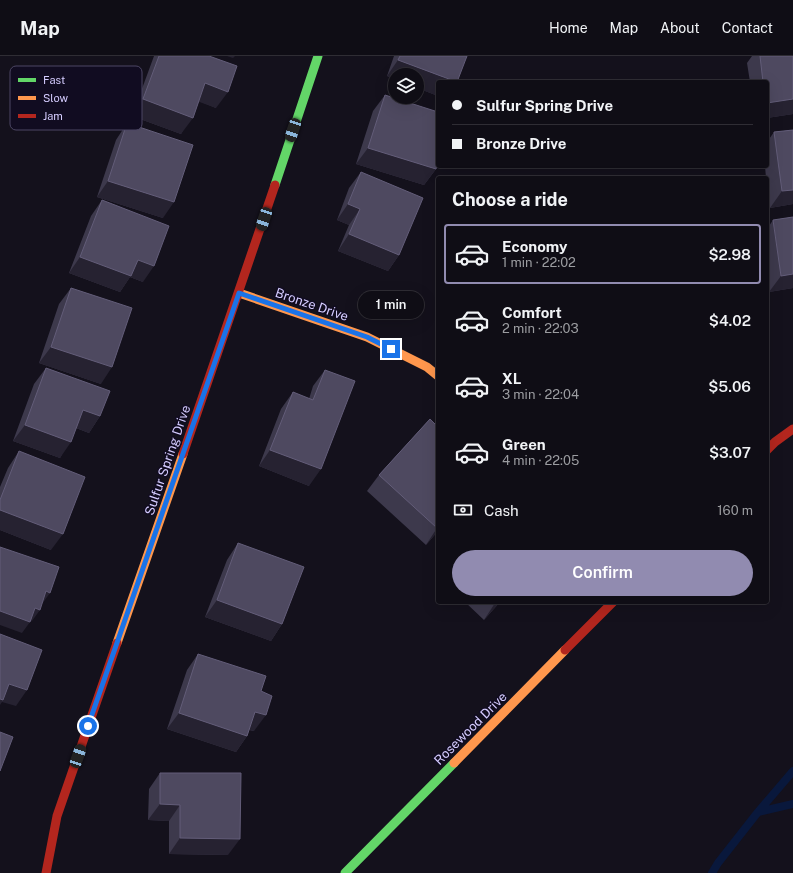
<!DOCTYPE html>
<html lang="en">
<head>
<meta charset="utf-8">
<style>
	:root { --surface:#0f0d15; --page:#18161e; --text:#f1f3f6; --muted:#9b9ca0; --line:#2f2d34; --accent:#918bb0 }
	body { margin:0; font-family:"Public Sans",sans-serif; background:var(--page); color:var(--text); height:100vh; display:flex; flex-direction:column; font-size:15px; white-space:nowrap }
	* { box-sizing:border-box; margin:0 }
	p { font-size:13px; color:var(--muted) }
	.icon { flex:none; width:22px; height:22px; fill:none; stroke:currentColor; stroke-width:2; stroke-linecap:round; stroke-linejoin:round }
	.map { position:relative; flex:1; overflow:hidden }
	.panel { position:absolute; left:436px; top:120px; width:333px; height:428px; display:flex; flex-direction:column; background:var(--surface); border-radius:4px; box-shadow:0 4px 16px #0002,0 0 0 1px var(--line) }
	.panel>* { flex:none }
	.banner { position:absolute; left:436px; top:24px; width:333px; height:88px; border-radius:4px; box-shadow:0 4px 16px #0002,0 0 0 1px var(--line); display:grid; align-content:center; height:88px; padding:0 16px; background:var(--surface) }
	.tools { position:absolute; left:388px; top:12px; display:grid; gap:8px }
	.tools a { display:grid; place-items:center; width:36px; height:36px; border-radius:50%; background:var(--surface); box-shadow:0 4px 16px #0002,0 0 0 1px var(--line); font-size:20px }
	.end { position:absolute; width:18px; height:18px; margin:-9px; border:5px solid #1a73e8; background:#fff; box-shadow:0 0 0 2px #fff }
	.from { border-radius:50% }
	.bubble { position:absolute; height:28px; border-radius:14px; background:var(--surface); box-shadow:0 4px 16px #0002,0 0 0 1px var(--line); font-size:13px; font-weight:600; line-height:28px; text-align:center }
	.car { position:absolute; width:12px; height:24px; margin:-12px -6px; border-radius:5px; box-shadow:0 0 3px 1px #0007; background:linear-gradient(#222 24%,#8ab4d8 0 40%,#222 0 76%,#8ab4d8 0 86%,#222 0) }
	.banner b { display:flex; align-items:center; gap:14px; height:38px; font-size:15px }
	.banner b+b { border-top:1px solid var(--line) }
	.banner i { width:10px; height:10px; background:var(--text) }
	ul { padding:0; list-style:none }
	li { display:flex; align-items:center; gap:12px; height:60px; margin:0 8px 6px; padding:0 8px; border:2px solid transparent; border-radius:4px }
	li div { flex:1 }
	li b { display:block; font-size:15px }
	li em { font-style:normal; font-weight:600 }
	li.current { border-color:var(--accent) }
	li>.icon { width:36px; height:36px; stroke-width:1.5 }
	h2 { padding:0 16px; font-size:18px; line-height:48px }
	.pay { display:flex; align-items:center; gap:10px; height:44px; padding:0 16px; font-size:15px }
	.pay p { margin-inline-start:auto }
	.action { display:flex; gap:8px; margin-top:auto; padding:8px 16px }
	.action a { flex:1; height:46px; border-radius:24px; background:var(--accent); color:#fff; font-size:16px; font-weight:600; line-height:46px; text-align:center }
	header { display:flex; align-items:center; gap:24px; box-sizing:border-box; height:56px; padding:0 20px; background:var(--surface); border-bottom:1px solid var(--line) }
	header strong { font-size:19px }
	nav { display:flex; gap:22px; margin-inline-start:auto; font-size:14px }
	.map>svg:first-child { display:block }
</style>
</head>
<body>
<header>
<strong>Map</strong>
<nav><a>Home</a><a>Map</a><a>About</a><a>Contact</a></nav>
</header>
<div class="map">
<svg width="793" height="817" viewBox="0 0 793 817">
	<rect width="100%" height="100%" fill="#14111c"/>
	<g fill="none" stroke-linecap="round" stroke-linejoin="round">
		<!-- stream -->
		<path stroke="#09183c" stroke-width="8" d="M758 756 793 715
			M712 817 718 807 758 756 793 748"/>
		<!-- fast -->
		<path stroke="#63d668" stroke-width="9" d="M275 129 318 0
			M345 817 454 707"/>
		<!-- slow -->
		<path stroke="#ff974d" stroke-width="9" d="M239 237 367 281 427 311 438 320
			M117 587 183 398
			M454 707 565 594"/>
		<!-- jam -->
		<path stroke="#b3261e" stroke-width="9" d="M767 394 775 386 793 373
			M183 398 275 129
			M565 594 613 546
			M46 817 57 760 117 587"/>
	</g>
	<!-- wall -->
	<path fill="#3d394c" d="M154 0H209L216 52 199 45 181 78 132 60Z
		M394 0H467L438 26V40L387 20Z
		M752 0H793V58L767 62V26H750L747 7Z
		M385 39 436 113 424 129 356 108 373 55Z
		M127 67 163 162 97 141 116 84Z
		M793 74V148L770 152 767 127V122H766L765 110H767V86L774 76Z
		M361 116 399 199 388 215 338 195 349 169 337 164 349 132Z
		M102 144 143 226 130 221 120 236 69 217 91 160Z
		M793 161V232L769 236 767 219V173L773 164Z
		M71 232 101 328 39 307 59 248Z
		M46 312 100 360 89 377 76 372 60 402 13 385 34 328Z
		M325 314 309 430 259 410 281 353 293 336 309 343 313 330Z
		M430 363 438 475 426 489 367 435 379 419Z
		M19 395 51 494 0 474V431L8 412Z
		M238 487 282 568 271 585 205 561 227 504Z
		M465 546H500L484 564Z
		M198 598 261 635 254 675 249 674 247 680 236 696 167 673 187 614Z
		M160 717 228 799 169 798V765L148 764 149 733Z"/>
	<!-- shaded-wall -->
	<path fill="#262231" d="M227 0H235L233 2Z
		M398 4 456 26H438V40L417 32V19H395V23L387 20Z
		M205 27 228 36 216 52 194 44Z
		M143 43 193 62 181 78 132 60Z
		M793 43V58L767 62V47Z
		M368 92 436 113 424 129 356 108Z
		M108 125 174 146 163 162 97 141Z
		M793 134V148L770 152 782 135Z
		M348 148 360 153 349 169 337 164Z
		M349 178 399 199 388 215 338 195Z
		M80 201 138 204 154 210 143 226 130 221 120 236 69 217Z
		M793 218V232L769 236 781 220Z
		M51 291 112 311 101 328 39 307Z
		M83 354 100 360 89 377 71 370Z
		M25 369 71 386 60 402 13 385Z
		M270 394 321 413 309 430 259 410Z
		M0 454 63 478 51 494 0 474Z
		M438 471V475L426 489 437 472Z
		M46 535 50 537 42 548Z
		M217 544 282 568 271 585 205 561Z
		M496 546H500L484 564 495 547Z
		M35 552 40 554 32 565 27 563Z
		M0 555 30 566 22 577 0 569Z
		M9 628 27 634 16 650 2 646 0 649V641Z
		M255 656 266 659 254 675 243 672Z
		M179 657 247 680 236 696 167 673Z
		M160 748 180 749 169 765 148 764Z
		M180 782 240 783 228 799 169 798Z"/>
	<!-- building -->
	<path fill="#4e4960" stroke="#635d79" d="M159 0H209L237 10 228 36 205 27 193 62 143 43Z
		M400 0H467L457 26 398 4Z
		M760 0H793V43L767 47V26H763Z
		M385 39 438 56V106L436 113 368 92Z
		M127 67 193 89 174 146 108 125Z
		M793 74V134L782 135 774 76Z
		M361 116 423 142 399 199 349 178 360 153 348 148Z
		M102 144 169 170 154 210 138 204 131 220 80 201Z
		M793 161V218L781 220 773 164Z
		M71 232 132 252 112 311 51 291Z
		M46 312 110 335 100 360 83 354 71 386 25 369Z
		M325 314 355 325 321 413 270 394 293 336 313 344Z
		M430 363 438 371V471L437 472 379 419Z
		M19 395 85 421 63 478 0 454V444Z
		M238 487 304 511 282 568 217 544Z
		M0 491 59 511 50 537 46 535 40 554 35 552 30 566 0 555Z
		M0 578 42 594 27 634 9 628 3 644 0 643Z
		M198 598 266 620 261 635 272 640 266 659 255 656 247 680 179 657Z
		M0 676 13 681 0 715Z
		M160 717H241L240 783 180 782V749L160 748Z"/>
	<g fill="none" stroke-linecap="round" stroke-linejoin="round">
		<!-- route -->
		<path stroke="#1a73e8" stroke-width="5" d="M88 670 239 237 367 281 391 293"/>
	</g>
	<g text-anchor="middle" stroke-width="3" stroke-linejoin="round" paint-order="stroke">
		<!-- street labels -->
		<g font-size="13" fill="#d5ccff" stroke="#110c21">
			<text transform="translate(312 248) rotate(19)" y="5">Bronze Drive</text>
			<text transform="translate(167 404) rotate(-71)" y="5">Sulfur Spring Drive</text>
			<text transform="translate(470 672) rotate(-45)" y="5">Rosewood Drive</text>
		</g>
	</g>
	<!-- legend -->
	<rect x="10" y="10" width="132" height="64" rx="6" fill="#110c21" stroke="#4c4664" stroke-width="1"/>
	<rect x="18" y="22" width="18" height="4" fill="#63d668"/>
	<rect x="18" y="40" width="18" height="4" fill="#ff974d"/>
	<rect x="18" y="58" width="18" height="4" fill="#b3261e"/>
	<g font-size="11" fill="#d5ccff">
		<text x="43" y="28">Fast</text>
		<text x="43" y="46">Slow</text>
		<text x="43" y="64">Jam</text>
	</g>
</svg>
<div class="tools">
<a><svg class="icon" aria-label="layers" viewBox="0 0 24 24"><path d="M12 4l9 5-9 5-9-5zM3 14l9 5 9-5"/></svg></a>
</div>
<i class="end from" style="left:88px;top:670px"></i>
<i class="end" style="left:391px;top:293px"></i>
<div class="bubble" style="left:358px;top:235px;width:66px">1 min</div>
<i class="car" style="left:293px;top:74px;rotate:198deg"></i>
<i class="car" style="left:264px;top:163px;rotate:198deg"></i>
<i class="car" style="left:78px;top:700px;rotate:19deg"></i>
<div class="banner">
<b><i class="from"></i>Sulfur Spring Drive</b>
<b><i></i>Bronze Drive</b>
</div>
<section class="panel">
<h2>Choose a ride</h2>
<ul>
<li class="current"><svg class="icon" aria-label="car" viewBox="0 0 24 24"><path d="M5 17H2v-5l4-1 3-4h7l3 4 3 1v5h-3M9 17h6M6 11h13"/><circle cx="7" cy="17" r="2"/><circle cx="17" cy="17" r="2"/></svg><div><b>Economy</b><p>1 min · 22:02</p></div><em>$2.98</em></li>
<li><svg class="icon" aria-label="car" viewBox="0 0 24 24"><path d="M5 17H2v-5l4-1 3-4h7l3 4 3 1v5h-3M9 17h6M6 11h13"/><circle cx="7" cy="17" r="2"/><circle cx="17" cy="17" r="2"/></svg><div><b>Comfort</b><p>2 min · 22:03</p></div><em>$4.02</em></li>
<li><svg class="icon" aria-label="car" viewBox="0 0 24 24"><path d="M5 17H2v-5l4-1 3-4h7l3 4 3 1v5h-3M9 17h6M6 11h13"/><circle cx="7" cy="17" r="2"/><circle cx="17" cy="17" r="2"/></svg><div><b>XL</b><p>3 min · 22:04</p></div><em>$5.06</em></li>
<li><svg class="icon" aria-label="car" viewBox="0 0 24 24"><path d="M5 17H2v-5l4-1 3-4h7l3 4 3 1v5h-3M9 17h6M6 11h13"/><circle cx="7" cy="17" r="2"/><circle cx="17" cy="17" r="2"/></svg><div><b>Green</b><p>4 min · 22:05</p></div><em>$3.07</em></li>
</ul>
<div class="pay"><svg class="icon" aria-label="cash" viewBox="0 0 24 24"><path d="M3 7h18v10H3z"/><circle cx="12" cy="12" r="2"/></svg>Cash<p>160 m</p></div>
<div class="action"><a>Confirm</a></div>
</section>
</div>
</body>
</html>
